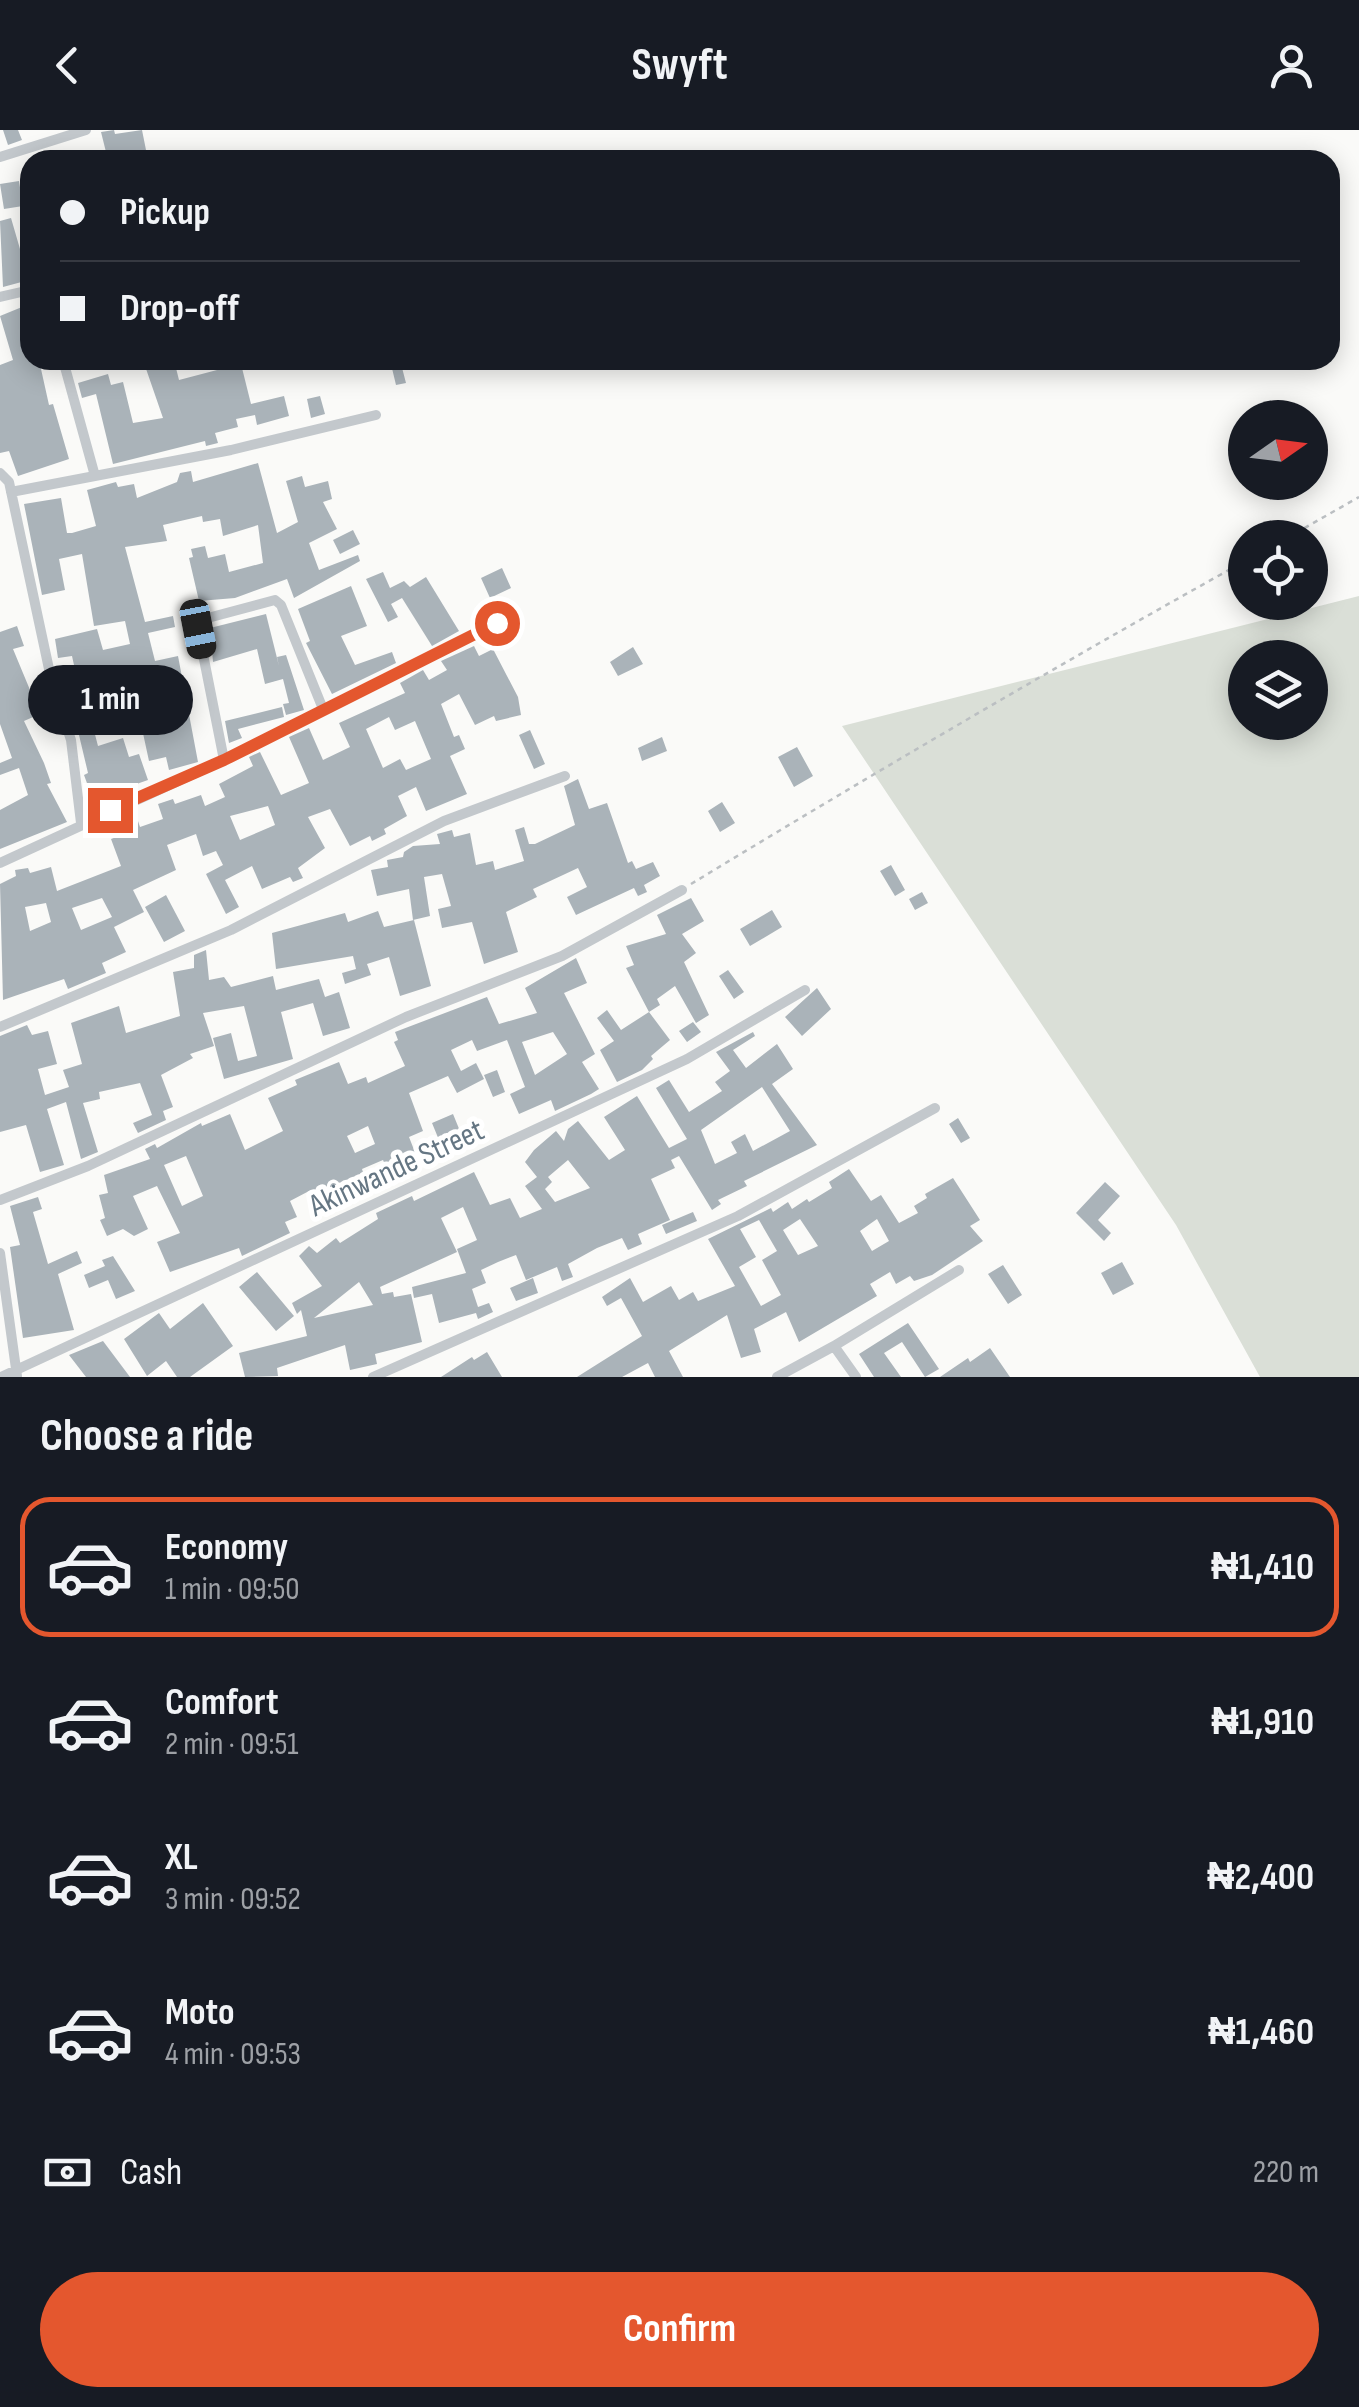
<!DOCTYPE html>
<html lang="en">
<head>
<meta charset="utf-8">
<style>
	:root { --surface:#171b24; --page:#20242c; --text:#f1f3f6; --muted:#9ea1a6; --line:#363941; --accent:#e4572e }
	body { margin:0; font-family:"Sofia Sans Condensed",sans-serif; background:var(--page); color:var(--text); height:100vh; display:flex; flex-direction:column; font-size:38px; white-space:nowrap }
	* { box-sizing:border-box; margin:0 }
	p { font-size:32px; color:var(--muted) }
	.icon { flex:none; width:55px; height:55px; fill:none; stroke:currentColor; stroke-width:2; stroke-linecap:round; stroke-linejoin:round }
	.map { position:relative; height:1247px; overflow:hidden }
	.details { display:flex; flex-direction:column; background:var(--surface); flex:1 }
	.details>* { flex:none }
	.guide { position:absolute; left:20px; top:20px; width:1320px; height:220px; border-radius:30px; box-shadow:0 5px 25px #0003; display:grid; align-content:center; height:220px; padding:0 40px; background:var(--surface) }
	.needle { width:65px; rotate:76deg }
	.buttons { position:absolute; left:1228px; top:270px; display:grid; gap:20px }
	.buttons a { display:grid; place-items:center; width:100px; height:100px; border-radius:50%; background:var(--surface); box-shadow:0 5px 25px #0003; font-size:50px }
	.end { position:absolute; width:45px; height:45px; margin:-22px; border:12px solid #e4572e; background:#fff; box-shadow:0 0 0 5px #fff }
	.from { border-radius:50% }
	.bubble { position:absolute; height:70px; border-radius:35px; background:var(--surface); box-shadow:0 5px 25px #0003; font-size:32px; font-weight:700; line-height:70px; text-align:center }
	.car { position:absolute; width:30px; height:60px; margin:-30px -15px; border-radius:12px; box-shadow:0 0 8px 2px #0007; background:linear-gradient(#222 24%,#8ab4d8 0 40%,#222 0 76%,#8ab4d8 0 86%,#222 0) }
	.guide b { display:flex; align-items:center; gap:35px; height:95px; font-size:38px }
	.guide b+b { border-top:2px solid var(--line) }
	.guide i { width:25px; height:25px; background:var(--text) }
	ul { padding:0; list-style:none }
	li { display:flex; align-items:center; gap:30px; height:140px; margin:0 20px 15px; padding:0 20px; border:5px solid transparent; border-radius:30px }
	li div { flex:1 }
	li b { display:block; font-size:38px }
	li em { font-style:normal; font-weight:700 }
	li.active { border-color:var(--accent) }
	li>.icon { width:90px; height:90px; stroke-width:1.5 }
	h2 { padding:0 40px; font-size:45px; line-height:120px }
	.pay { display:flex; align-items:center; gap:25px; height:110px; padding:0 40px; font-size:38px }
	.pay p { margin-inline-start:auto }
	.primary-button { display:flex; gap:20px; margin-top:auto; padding:20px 40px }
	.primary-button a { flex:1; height:115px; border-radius:60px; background:var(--accent); color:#fff; font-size:40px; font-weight:700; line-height:115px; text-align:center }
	header { display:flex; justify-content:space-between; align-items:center; height:130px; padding:0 40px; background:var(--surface); font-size:45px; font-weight:700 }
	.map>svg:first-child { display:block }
</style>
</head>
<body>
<header><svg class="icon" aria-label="back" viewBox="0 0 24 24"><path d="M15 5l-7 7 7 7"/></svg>Swyft<svg class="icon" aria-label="person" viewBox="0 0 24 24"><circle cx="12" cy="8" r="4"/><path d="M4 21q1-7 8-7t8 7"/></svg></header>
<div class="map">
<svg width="1359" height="1247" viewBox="0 0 1359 1247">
	<rect width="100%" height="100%" fill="#fafaf8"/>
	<!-- green -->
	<path fill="#dadfd7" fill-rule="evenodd" d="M1359 466V1247H1260L1176 1095 842 596ZM1245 528H1310V592H1245Z"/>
	<!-- building -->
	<path fill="#aab3b9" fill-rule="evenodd" d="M3 0H18L22 10 8 15Z
		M114 0 115 4 142 0 148 30H108L101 2Z
		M19 51 23 76 4 79 0 54Z
		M11 88 29 150 3 157 0 91Z
		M22 177 30 196V230H39L49 275 53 274 69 329 18 346 9 321 0 323V235L13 230 0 186Z
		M158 230H174L179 250 236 235 242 238 251 274 284 266 289 286 257 295 255 285 236 289 238 297 215 303 218 313 206 316 205 311 113 334 96 264 82 268 78 253 108 244 111 255 123 252 133 293 163 288 144 233Z
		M390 230H400L406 253 396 255Z
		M320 266 325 284 311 288 307 269Z
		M258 333 277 403 298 392 286 351 302 346 305 357 328 351 332 369 323 372 337 399 309 413 319 440 358 425 360 431 294 468 287 449 235 468 199 471 189 428 193 427 191 419 205 416 208 428 225 424 229 442 263 433 258 395 223 406 220 389 203 392 202 386 163 395 167 411 125 417 145 492 173 486 175 497 148 503 155 531 178 526 198 632 169 640 166 627 149 631 133 557 103 562 104 567 96 569 101 591 92 593 98 616 123 608 129 627 139 624 148 650 128 657 129 663 95 675 84 645 88 643 65 546 76 544 72 526 58 528 55 509 97 499 103 520 130 514 125 491 94 496 82 424 59 429 65 460 42 465 24 374 61 368 67 403H72L96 396 87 360 116 352 118 357 134 354 137 368 177 352 180 343 191 341 193 352Z
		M353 400 360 414 340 424 333 410Z
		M502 438 511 458 490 468 481 448Z
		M383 442 390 458 404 451 410 457 426 447 459 501 432 516 402 468 391 474 398 487 388 492 366 449Z
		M351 456 367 496 341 506 355 535 392 522 396 533 332 564 306 513 310 511 298 479Z
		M266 484 279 536 277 527 286 525 304 580 286 585 283 574 289 573 283 549 265 554 257 519 213 532 210 498Z
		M17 496 24 516 13 519 40 584 24 591 44 633 51 653 47 654 67 692 0 719V680L28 665 19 638 0 645V633L12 628 0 594V502Z
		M474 516 479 526 493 519 518 567 521 585 496 591 494 586 475 595 459 564 441 574 454 607 459 605 465 619 450 626 467 664 426 681 416 657 398 666 407 686 384 699 386 704 372 711 370 706 350 716 330 679 308 687 325 718 298 738 303 748 293 752 290 747 262 759 252 736 225 750 239 777 226 784 206 744 223 735 216 721 203 726 196 704 167 715 176 740 133 760 144 782 114 797 126 822 102 833 106 843 68 859 64 849 3 870 0 754 16 746 15 740 28 738 30 743 51 737 57 761 121 736 111 709 127 703 124 693 137 688 140 697 163 689 158 674 173 669 175 674 201 665 205 676 225 667 219 654 253 636 249 627 260 622 281 665 309 653 289 607 309 598 323 630 350 617 339 593 405 563 400 553 423 540 429 550 447 540 441 531ZM389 587 395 600 415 591 431 629 406 640 400 629 383 638 366 599ZM268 676 275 695 240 710 230 686ZM102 768 112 787 81 800 72 778ZM46 773 51 792 30 801 25 777Z
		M633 517 643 534 618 546 610 532Z
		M282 577 284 587 238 599 242 608 229 613 225 591Z
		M530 600 545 634 534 639 519 605Z
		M662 607 667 621 642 631 638 618Z
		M797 617 813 646 794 657 778 627Z
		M578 649 589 679 607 673 628 733 632 731 636 739 653 732 660 746 644 755 647 762 638 766 634 758 576 785 567 767 587 757 578 738 533 759 537 767 506 782 518 822 484 834 472 792 442 798 438 779 451 776 442 744 424 747 430 786 413 790 409 759 377 766 371 740 388 737 387 730 403 727 404 722 413 716 440 714 437 704 452 700 454 707 470 703 476 735 493 731 495 740 524 731 515 700 524 697 529 714H535L575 695 564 656Z
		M722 672 735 693 720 702 708 681Z
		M891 735 905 760 895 766 880 741Z
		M922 762 928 773 915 780 909 769Z
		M166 765 185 801 164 812 145 777Z
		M691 768 704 791 682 804 696 823 684 832 709 885 696 893 675 856 657 869 660 875 649 882 670 910 651 926 653 929 642 940 617 952 600 920 614 911 597 888 607 880 621 900 649 882 626 838 634 835 626 816 666 804 657 785Z
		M772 780 782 797 750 816 740 799Z
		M378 781 384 797 414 790 431 856 400 866 389 827 367 834 371 845 345 854 342 843 356 839 353 826 276 839 272 803 345 783 348 792Z
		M206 820 209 850 224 847 231 857 273 846 276 860 319 849 325 867 339 862 350 898 323 906 313 873 281 882 293 929 224 949 213 908 231 903 238 931 257 926 244 876 203 883 214 916 190 924 193 928 161 945 173 977 163 981 166 990 138 1003 133 993 152 985 140 953 99 962 100 969 83 973 98 1022 81 1029 66 972 47 979 64 1035 40 1042 26 995 0 1002V906L27 895 32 905 48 901 57 934 38 939 45 965 69 957 63 940 82 934 71 893 119 876 126 903 180 886 173 842 194 838V825Z
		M576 828 587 853 564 863 595 924 582 932 599 959 591 964 555 981 551 970 519 984 510 964 525 957 507 910 477 921 472 910 451 920 461 941 476 933 484 949 457 963 448 946 409 963 423 1001 409 1007 418 1030 388 1041 383 1030 362 1039 369 1062 356 1068 352 1059 318 1077 311 1060 290 1071 297 1087 285 1092 290 1103 242 1126 239 1118 170 1142 157 1112 180 1103 157 1056 133 1066 148 1099 134 1106 123 1099 107 1106 100 1090 105 1088 99 1065 108 1063 104 1045 150 1029 145 1019 155 1014 157 1018 201 993 202 996 230 984 245 1020 283 1001 268 968 297 955 295 950 339 932 348 954 366 947 368 953 405 936 394 912 398 910 395 902 487 867 499 894 537 883 525 858ZM553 902 567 924 535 945 522 912ZM368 996 375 1014 355 1023 347 1006ZM186 1026 203 1066 182 1076 164 1035Z
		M728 840 744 862 734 869 719 846Z
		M817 858 831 879 802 906 785 887Z
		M693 892 701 902 687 912 679 901Z
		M753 902 755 906 733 920 746 938 777 914 793 939 772 954 817 1015 744 1051 747 1056 718 1070 721 1074 712 1080 679 1026 671 1030 675 1038 651 1049 670 1090 638 1104 642 1114 628 1120 622 1108 597 1118 568 1134 573 1147 562 1151 557 1137 526 1150 516 1125 498 1132 481 1140 486 1153 472 1159 478 1177 489 1173 493 1182 478 1189 476 1183 439 1193 432 1164 414 1168 412 1157 466 1143 457 1119 477 1110 463 1077 441 1088 457 1122 380 1157 382 1164 393 1162 394 1167 411 1164 422 1212 375 1224 377 1234 350 1240 345 1215 277 1238 278 1246 245 1247 239 1223 307 1206 301 1180 297 1184 292 1173 322 1156 299 1126 309 1116 317 1123 336 1108 340 1113 378 1089 376 1083 412 1066 414 1071 474 1042 490 1075 510 1068 520 1088 542 1079 525 1056 537 1047 525 1032 534 1020 556 1001 564 1011 568 999 578 991 609 1030 625 1020 604 987 637 966 669 1018 687 1009 656 958 669 950 689 982 722 961 715 952 730 941 716 922ZM762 957 790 1001 753 1021 745 1004 731 1012 737 1023 715 1034 701 1000ZM568 1030 590 1058 555 1072 545 1059 552 1052 548 1047ZM359 1152 373 1175 314 1188Z
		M497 940 505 962 493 967 484 945Z
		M453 984 462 1006 477 999 482 1009 446 1027 432 993Z
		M958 988 970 1008 961 1013 949 994Z
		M849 1039 871 1071 881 1065 899 1093 918 1083 914 1076 927 1068 925 1064 953 1048 980 1090 970 1096 983 1111 932 1145 914 1151 910 1146 896 1154 890 1142 870 1154 877 1166 799 1212 786 1182 754 1199 761 1222 741 1228 727 1185 669 1221 683 1247H655L648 1233 622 1247H577L642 1206 621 1168 607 1176 602 1167 630 1148 643 1172 671 1156 679 1170 693 1162 698 1171 735 1156 708 1109 771 1078 773 1082 788 1072 792 1079 807 1069 809 1072 832 1058 829 1052ZM800 1089 818 1116 798 1125 783 1100ZM877 1089 889 1111 872 1121 860 1101ZM759 1090 777 1121 762 1130 781 1165 761 1176 739 1137 756 1127 740 1099Z
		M1105 1052 1120 1066 1098 1090 1111 1103 1104 1111 1076 1083Z
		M38 1067 42 1079 33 1082 48 1134 77 1121 82 1133 58 1144 74 1200 23 1208 10 1117 20 1115 10 1076Z
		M693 1082 697 1091 666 1104 662 1095Z
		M113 1126 135 1161 116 1169 108 1150 89 1158 84 1145 105 1136 102 1130Z
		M1122 1132 1134 1154 1113 1165 1101 1143Z
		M1003 1135 1022 1165 1008 1174 988 1144Z
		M257 1142 294 1186 276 1201 239 1157Z
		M533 1148 538 1163 516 1171 510 1158Z
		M203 1173 233 1216 190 1247H177L166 1231 147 1246 124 1209 159 1183 170 1199Z
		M908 1193 939 1239 925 1247 902 1212 884 1223 901 1247H874L859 1224Z
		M103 1211 130 1247H86L69 1225Z
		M990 1218 1010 1247H940L968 1228 970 1232Z
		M487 1222 502 1247H441L472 1227 474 1230Z"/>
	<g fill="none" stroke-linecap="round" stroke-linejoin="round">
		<!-- path -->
		<path stroke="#bbbfc2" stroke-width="2.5" stroke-dasharray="5 5" stroke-linecap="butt" d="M1287 408 1359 367
			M691 754C874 643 1058 535 1245 431"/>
		<!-- minor -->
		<path stroke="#c3c8cc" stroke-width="10" d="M0 27 86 0
			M0 167 30 160
			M63 230 95 346
			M0 343 9 352 52 553 71 610 81 693
			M11 362 231 320 376 285
			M224 630 198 499 204 489 275 470 281 475 323 579
			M0 733 224 630 497 493
			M0 897 231 800 444 691 565 646
			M0 1070 88 1036 406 887 562 826 682 760
			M0 1123 17 1246
			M834 1216 959 1140
			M1 1247 687 929 805 860
			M373 1247 738 1086 935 978
			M777 1247 834 1216 856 1247"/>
	</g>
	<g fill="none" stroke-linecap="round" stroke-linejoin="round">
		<!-- route -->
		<path stroke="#e4572e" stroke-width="12" d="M110 680 224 630 497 493"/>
	</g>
	<g text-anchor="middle" stroke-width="10" stroke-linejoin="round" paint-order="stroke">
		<!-- street labels -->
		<g font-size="32" fill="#657683" stroke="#fff">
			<text transform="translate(396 1037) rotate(-25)" y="11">Akinwande Street</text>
		</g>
	</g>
</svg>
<div class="buttons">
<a><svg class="needle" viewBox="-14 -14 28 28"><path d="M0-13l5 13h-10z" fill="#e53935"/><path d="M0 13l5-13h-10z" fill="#9ea1a6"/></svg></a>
<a><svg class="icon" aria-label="locate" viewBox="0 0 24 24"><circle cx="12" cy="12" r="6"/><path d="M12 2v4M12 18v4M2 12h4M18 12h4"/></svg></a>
<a><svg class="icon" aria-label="layers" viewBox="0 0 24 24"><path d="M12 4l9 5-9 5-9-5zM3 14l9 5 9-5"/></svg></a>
</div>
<i class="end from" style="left:497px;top:493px"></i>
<i class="end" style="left:110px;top:680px"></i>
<div class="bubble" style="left:28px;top:535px;width:165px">1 min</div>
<i class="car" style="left:198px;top:499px;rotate:169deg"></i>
<div class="guide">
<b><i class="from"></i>Pickup</b>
<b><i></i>Drop-off</b>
</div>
</div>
<section class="details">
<h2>Choose a ride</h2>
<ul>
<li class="active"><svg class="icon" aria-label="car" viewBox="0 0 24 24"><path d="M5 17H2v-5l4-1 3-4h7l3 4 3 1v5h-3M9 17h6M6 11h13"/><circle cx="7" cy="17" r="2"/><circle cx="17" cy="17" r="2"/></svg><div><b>Economy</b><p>1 min · 09:50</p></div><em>₦1,410</em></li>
<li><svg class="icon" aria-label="car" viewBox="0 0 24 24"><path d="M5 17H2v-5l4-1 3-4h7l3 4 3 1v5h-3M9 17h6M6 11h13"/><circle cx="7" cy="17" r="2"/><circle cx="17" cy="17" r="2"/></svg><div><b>Comfort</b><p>2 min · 09:51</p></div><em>₦1,910</em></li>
<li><svg class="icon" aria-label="car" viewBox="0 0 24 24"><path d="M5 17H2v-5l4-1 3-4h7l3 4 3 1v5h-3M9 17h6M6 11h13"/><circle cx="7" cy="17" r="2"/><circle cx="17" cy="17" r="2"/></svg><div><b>XL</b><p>3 min · 09:52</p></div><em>₦2,400</em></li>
<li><svg class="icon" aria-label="car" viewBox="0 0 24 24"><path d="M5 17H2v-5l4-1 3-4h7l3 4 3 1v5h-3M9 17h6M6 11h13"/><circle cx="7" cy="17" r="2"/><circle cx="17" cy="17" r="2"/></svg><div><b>Moto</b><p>4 min · 09:53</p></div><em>₦1,460</em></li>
</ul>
<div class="pay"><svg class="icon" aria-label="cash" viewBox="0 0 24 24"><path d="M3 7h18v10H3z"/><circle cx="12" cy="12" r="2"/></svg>Cash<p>220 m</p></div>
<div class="primary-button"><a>Confirm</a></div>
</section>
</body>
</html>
